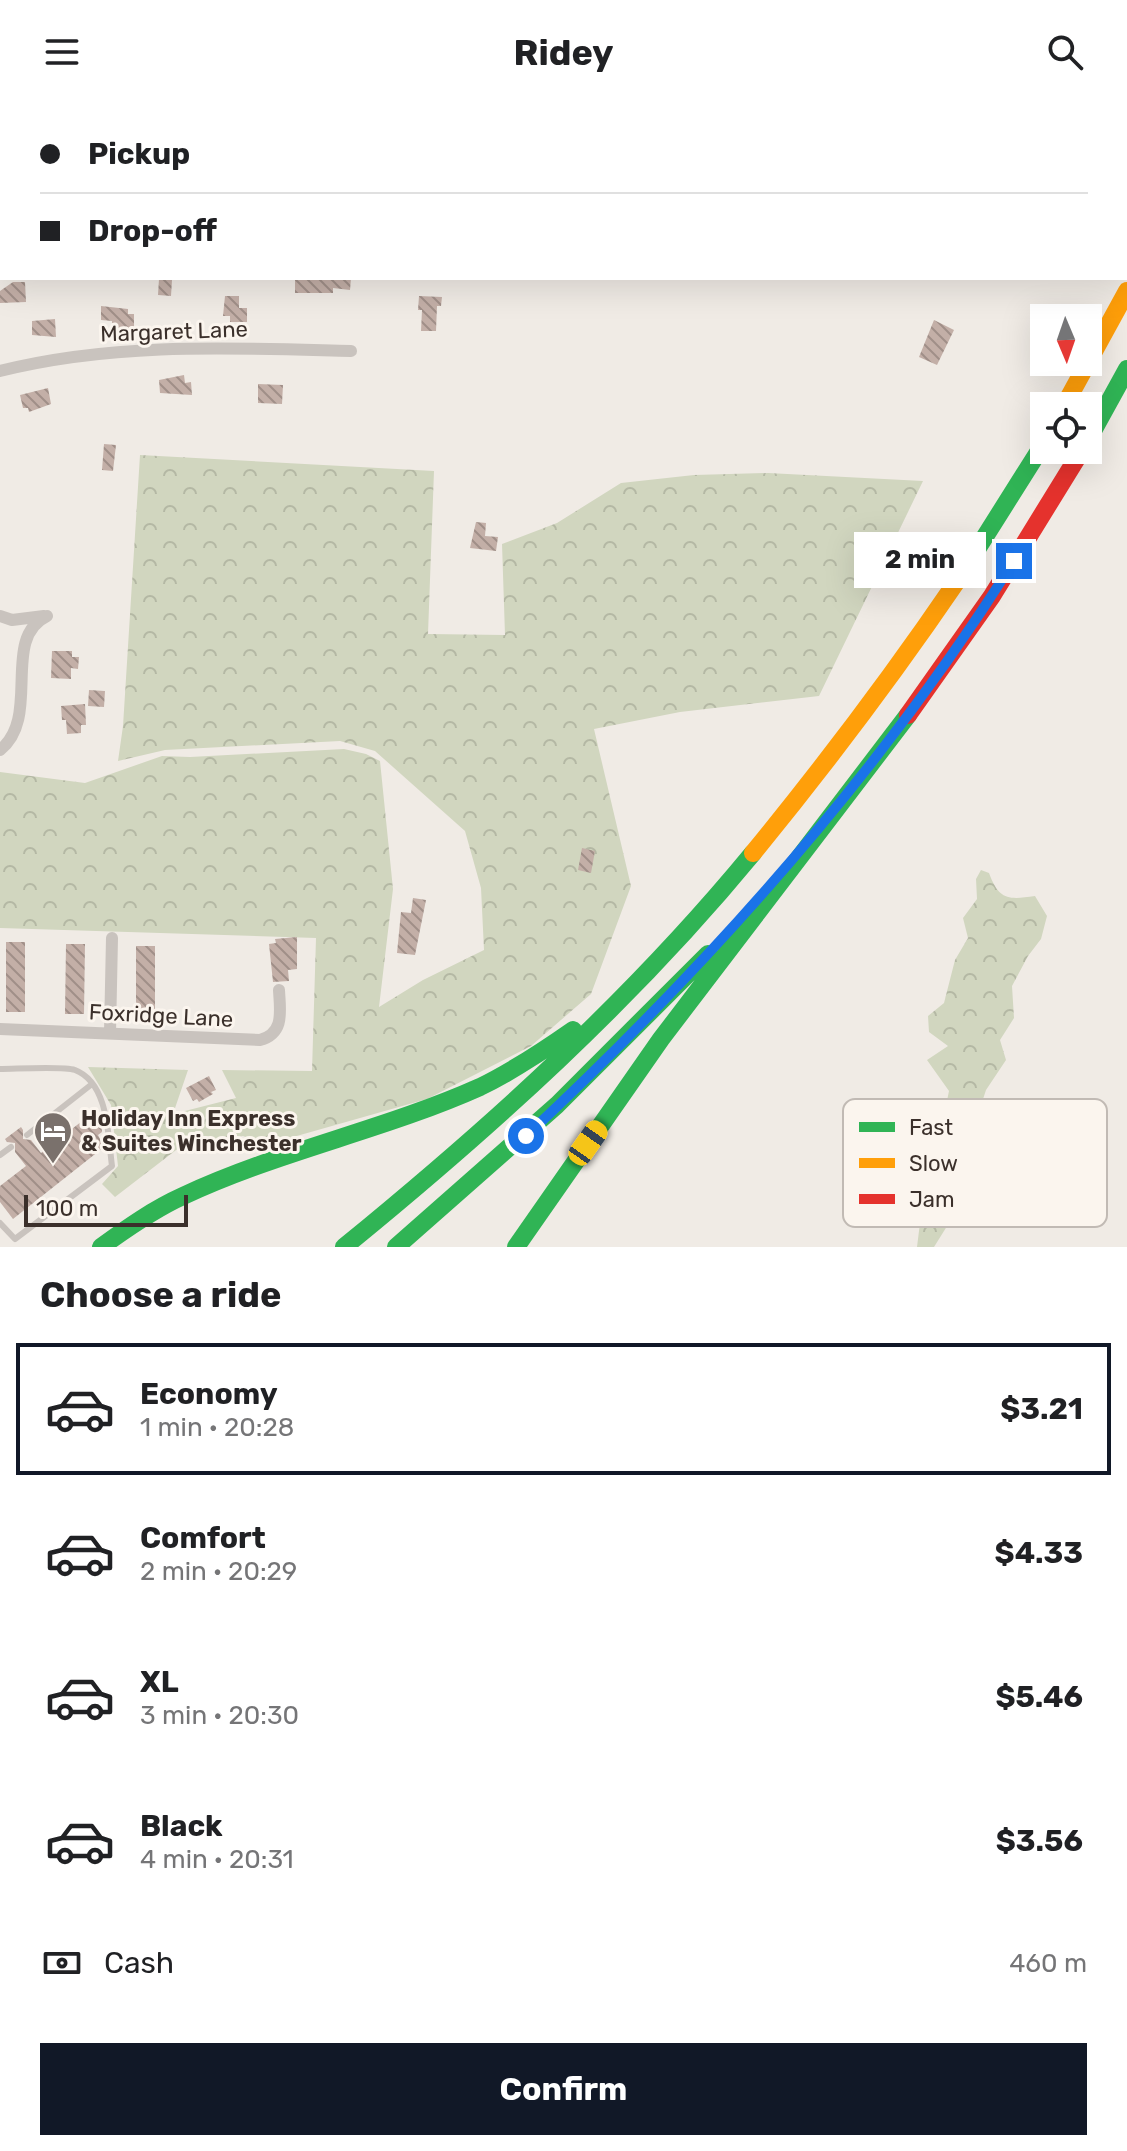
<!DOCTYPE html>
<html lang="en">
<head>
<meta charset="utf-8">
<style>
	:root { --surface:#fff; --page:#f6f6f6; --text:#202124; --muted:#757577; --line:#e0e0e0; --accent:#111827 }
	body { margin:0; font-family:Rubik,sans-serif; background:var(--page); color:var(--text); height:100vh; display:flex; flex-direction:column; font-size:30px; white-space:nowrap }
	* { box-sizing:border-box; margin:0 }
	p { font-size:26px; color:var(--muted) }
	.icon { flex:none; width:44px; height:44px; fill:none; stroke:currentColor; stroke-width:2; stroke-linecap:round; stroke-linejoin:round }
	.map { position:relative; height:1143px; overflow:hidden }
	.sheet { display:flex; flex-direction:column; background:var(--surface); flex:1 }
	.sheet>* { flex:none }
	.banner { position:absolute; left:0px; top:0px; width:1128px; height:176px; box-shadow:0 8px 32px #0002; display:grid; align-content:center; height:176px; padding:0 40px; background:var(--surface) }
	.needle { width:52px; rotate:178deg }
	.fabs { position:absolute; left:1030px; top:200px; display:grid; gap:16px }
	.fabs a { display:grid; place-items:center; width:72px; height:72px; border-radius:0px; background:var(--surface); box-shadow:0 8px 32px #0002; font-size:40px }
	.scale { position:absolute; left:24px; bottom:20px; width:164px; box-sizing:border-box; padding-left:8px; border:4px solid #3b302b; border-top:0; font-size:22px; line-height:28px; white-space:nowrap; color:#3b302b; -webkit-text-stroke:6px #fbf5ee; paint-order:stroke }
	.end { position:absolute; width:36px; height:36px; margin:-18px; border:10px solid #1a73e8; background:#fff; box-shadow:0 0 0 4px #fff }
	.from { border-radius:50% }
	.bubble { position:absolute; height:56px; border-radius:0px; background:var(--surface); box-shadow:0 8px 32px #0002; font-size:26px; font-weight:700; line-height:56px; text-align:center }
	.car { position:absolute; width:24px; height:48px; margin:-24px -12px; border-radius:10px; box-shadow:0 0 6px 2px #0007; background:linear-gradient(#f5c518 24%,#345 0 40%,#f5c518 0 76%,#345 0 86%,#f5c518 0) }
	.banner b { display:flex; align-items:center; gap:28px; height:76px; font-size:30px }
	.banner b+b { border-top:2px solid var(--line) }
	.banner i { width:20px; height:20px; background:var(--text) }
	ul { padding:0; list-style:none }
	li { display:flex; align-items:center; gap:24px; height:132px; margin:0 16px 12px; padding:0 24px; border:4px solid transparent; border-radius:0px }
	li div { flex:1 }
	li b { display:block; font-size:30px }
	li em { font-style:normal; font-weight:700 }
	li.on { border-color:var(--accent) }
	li>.icon { width:72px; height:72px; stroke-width:1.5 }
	h2 { padding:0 40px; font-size:36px; line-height:96px }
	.pay { display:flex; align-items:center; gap:20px; height:88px; padding:0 40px; font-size:30px }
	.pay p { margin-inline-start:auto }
	.button { display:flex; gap:16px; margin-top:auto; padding:16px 40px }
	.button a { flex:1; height:92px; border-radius:0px; background:var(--accent); color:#fff; font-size:32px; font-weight:700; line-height:92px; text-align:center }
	header { display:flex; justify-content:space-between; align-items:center; height:104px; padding:0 40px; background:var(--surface); font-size:36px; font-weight:700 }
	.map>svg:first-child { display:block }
</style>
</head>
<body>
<header><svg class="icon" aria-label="menu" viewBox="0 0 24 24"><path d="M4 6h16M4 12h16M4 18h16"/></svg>Ridey<svg class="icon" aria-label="search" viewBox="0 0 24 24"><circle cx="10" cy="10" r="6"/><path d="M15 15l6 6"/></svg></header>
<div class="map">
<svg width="1127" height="1143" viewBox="0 0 1127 1143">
	<defs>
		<pattern id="forest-crowns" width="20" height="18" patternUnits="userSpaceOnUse" patternTransform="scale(2)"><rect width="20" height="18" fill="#d1d6bf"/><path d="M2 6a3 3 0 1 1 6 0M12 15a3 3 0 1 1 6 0" fill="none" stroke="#b4b8a4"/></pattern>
		<pattern id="building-back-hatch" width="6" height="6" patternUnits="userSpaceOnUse" patternTransform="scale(2)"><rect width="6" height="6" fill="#c3afa7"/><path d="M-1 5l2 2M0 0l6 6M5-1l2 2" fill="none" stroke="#a08f88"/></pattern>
	</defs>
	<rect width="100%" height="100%" fill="#f0ebe5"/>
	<!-- forest -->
	<path fill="url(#forest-crowns)" d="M140 351 434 367 428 530 505 531 502 440 557 419 621 379 694 371 768 369 923 377 819 592 680 608 594 625 631 782 591 890 531 942 427 995 265 1041 243 1032 180 1043 115 1093 102 1080 118 1062 111 1001 88 963 188 966 173 1010 236 994 222 966 312 967 316 834 0 824V668L85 679 162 652 190 653 344 645 366 650 380 657 393 785 379 903 423 876 484 846 481 784 465 727 375 647 340 637 165 646 118 657 123 622Z
		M981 766 989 769C999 796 1008 796 1035 792L1047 812 1041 835 1028 852 1012 882 1014 914 1000 936 1006 956 986 986 963 1056 959 1103 934 1143H917L920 1119 914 1098 931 1074 949 987 927 956 948 942 929 928 928 912 944 899 955 856 968 834 963 814 977 795 976 775Z"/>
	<!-- building -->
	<path fill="url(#building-back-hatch)" d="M295 174H351L350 186 333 184V189H295Z
		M159 175 172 176 171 192 158 191Z
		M13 178H25L26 198 0 199V187Z
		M225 192H239V204H247V218H230V212H223Z
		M419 192 442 193 441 202H437L436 227H421L422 206H418Z
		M101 202 128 205V210H134V225L112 224V217L101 216Z
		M55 215 56 233 32 231V217Z
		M934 216 954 226 937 261 919 253Z
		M184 271 185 279 191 278 192 291 160 289 159 276Z
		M258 280 283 281 282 300 258 299Z
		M48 284 51 300 29 308 28 304H23L20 291Z
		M104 340 116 341 113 367 102 366Z
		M476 418 486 419 485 432 498 433 496 447 470 444Z
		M52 547H72V553H79L78 565 71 564V575L51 574Z
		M89 586 105 587 104 603 88 602Z
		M85 600 86 621H81V629L67 630 66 616H62L61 602Z
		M582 744 595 747 591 769 578 766Z
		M413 794 426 796 415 851 397 849 401 808 411 809Z
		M297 833V865L288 866 289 877 273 878 269 840 276 839 275 835Z
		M6 838H25V908H6Z
		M66 840H85L84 910H65Z
		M136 842H155V912H136Z
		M209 972 216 986 211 988 213 990 199 998 197 995 193 997 186 984Z
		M86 1014 91 1020 98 1015 101 1019 102 1028 98 1031 104 1043 13 1115 0 1098V1082L26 1062 15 1048V1039L7 1038 5 1035 21 1023 23 1026V1035L31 1036 41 1049Z"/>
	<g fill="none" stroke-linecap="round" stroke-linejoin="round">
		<!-- lane -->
		<path stroke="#c9c3be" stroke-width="6" d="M0 965C16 965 63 962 75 966 109 979 108 1033 112 1062L15 1135 0 1119
			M27 1031 92 980
			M0 1051 11 1043"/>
		<!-- street -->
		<path stroke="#c9c3be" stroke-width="12" d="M41 2V0
			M181 2V0
			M0 267C116 238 233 244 351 247
			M0 512 12 516 44 512
			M0 646C42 613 0 534 47 512
			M0 925 260 936C285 929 280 907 279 886
			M110 929 112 834"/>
		<!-- fast -->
		<path stroke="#30b455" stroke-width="18" d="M1088 336 1127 265
			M957 477 1044 339
			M101 1143C127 1124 154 1105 183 1092 279 1047 384 1026 480 983 513 967 543 947 573 926
			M344 1143C491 1023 632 896 753 749
			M396 1143 557 1001 708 850
			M516 1143 661 935 908 611"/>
		<!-- slow -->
		<path stroke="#ff9f0a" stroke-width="18" d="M1064 302 1127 187
			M753 749C825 661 893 571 957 477"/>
		<!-- jam -->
		<path stroke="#e5322d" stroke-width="18" d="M908 611 992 492 1082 346"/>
	</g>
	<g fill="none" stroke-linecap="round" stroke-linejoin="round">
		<!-- route -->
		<path stroke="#1a73e8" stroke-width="10" d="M526 1032C710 860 880 670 1014 457"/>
	</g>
	<!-- icons -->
	<defs>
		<g id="hotel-pin" transform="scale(2)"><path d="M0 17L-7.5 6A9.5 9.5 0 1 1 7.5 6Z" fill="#7a716c" stroke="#fbf5ee"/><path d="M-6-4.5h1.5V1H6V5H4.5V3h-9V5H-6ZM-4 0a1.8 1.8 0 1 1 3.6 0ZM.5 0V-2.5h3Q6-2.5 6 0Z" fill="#fff"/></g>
	</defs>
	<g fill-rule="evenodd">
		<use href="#hotel-pin" x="53" y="1027"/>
	</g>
	<g text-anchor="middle" stroke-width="6" stroke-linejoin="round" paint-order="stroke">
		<!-- street labels -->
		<g font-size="22" fill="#3b302b" stroke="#fbf5ee">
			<text transform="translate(174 227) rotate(-2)" y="8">Margaret Lane</text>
			<text transform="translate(161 911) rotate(3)" y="8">Foxridge Lane</text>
		</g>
		<!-- poi labels -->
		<g font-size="22" font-weight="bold" fill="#3b302b" stroke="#fbf5ee" text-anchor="start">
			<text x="81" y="1022">Holiday Inn Express<tspan x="81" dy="25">&amp; Suites Winchester</tspan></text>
		</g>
	</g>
	<!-- legend -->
	<rect x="843" y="995" width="264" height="128" rx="12" fill="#fbf5ee" stroke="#c1bab4" stroke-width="2"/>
	<rect x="859" y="1018" width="36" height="10" fill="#30b455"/>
	<rect x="859" y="1054" width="36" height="10" fill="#ff9f0a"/>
	<rect x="859" y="1090" width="36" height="10" fill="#e5322d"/>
	<g font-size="22" fill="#3b302b">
		<text x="909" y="1031">Fast</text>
		<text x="909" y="1067">Slow</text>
		<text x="909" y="1103">Jam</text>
	</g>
</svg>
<div class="fabs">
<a><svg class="needle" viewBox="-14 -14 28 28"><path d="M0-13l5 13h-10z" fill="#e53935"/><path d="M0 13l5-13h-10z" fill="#757577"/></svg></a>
<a><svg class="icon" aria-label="locate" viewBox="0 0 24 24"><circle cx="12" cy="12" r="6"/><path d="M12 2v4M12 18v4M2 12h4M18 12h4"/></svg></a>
</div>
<div class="scale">100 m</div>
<i class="end from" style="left:526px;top:1032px"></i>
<i class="end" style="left:1014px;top:457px"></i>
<div class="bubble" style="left:854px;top:428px;width:132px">2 min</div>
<i class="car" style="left:588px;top:1039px;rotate:35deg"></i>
<div class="banner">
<b><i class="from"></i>Pickup</b>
<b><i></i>Drop-off</b>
</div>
</div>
<section class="sheet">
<h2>Choose a ride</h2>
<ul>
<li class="on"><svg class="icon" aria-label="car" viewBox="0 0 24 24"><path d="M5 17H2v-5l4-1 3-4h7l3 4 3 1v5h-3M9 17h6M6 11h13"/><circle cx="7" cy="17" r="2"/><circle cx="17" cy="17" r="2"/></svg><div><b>Economy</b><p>1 min · 20:28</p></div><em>$3.21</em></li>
<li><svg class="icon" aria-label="car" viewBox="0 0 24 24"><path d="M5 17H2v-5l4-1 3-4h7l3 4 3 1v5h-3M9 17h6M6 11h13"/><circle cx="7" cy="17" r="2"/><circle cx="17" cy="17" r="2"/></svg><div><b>Comfort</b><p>2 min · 20:29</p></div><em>$4.33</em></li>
<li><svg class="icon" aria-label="car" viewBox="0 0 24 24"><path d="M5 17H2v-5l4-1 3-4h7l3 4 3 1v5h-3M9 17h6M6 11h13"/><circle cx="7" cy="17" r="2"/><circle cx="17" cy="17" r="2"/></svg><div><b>XL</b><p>3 min · 20:30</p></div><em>$5.46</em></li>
<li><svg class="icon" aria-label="car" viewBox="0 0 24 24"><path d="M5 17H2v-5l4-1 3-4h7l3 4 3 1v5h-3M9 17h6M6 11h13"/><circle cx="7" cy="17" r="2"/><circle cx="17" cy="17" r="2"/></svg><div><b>Black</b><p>4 min · 20:31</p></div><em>$3.56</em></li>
</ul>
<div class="pay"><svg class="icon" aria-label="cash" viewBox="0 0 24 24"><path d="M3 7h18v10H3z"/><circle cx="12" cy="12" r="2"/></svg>Cash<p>460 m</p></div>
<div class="button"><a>Confirm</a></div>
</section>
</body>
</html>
